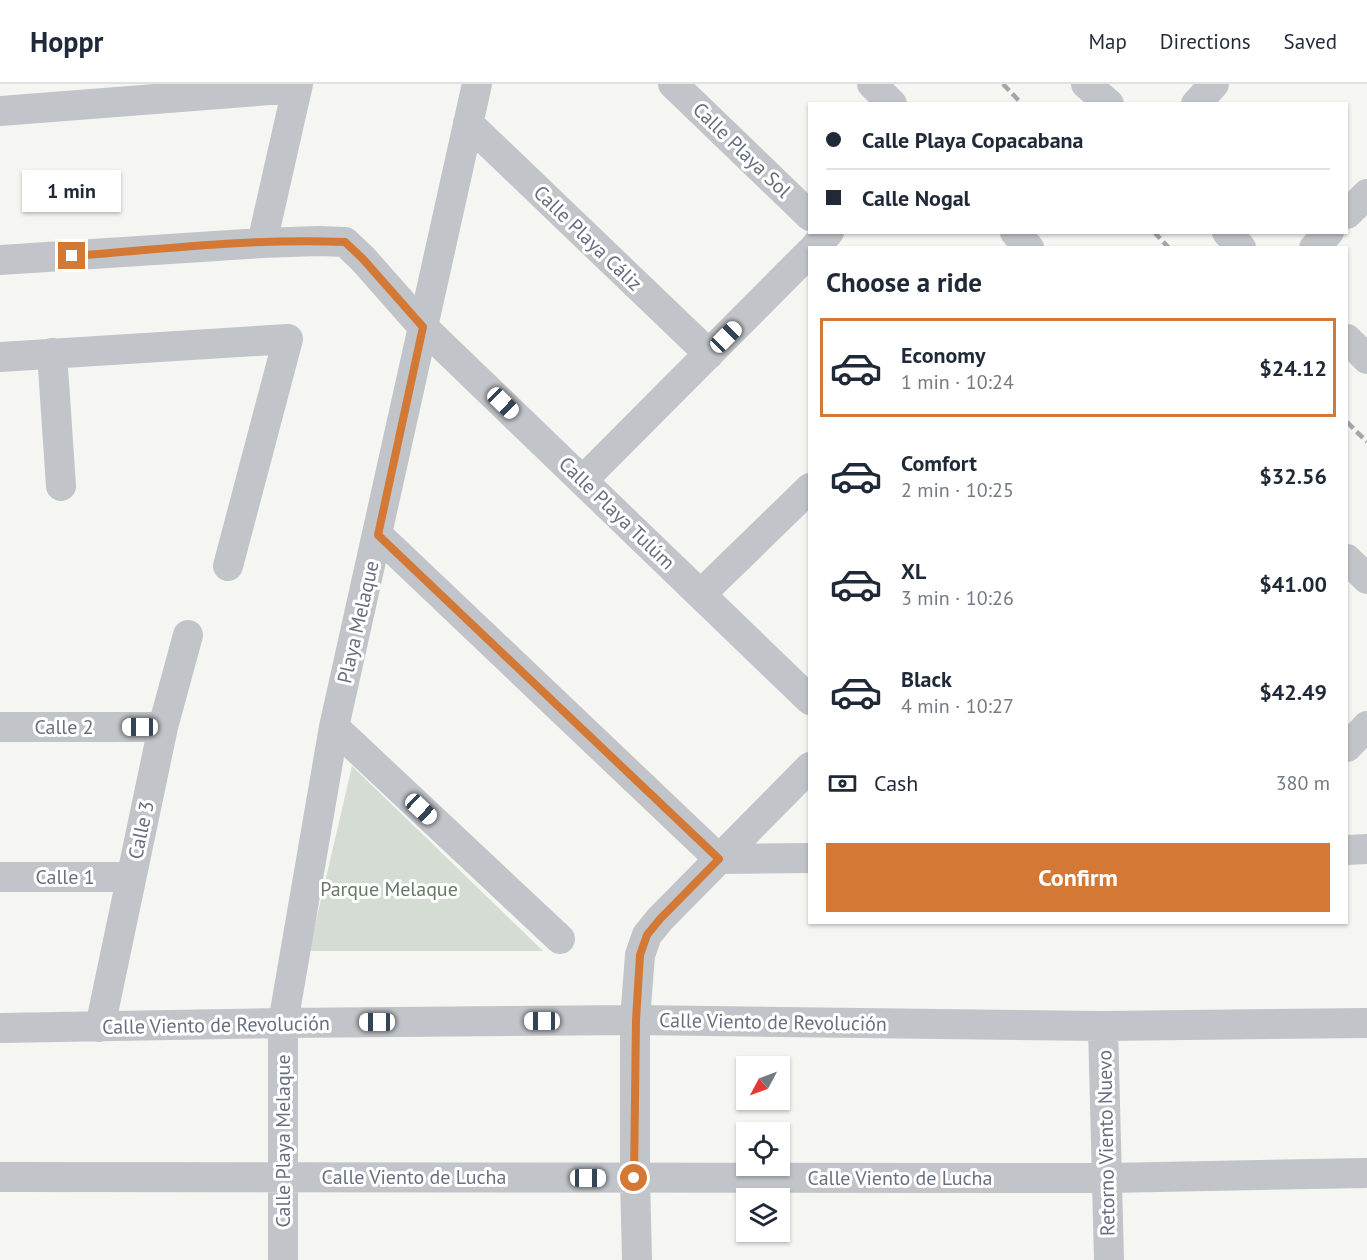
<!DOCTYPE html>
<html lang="en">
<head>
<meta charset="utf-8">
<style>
	:root { --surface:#fff; --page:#f6f6f7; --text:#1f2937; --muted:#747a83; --line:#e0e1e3; --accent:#d37935 }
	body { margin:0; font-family:"PT Sans",sans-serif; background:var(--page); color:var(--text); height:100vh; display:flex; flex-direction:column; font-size:22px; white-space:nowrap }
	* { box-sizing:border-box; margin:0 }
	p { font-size:20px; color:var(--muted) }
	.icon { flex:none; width:33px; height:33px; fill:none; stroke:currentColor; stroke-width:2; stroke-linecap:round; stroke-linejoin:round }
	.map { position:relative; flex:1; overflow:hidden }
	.side { position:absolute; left:808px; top:162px; width:540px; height:678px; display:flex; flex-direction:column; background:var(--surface); border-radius:0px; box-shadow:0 2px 4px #0004 }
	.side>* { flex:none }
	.hud { position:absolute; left:808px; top:18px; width:540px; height:132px; border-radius:0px; box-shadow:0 2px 4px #0004; display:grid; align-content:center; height:132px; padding:0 18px; background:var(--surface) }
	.needle { width:39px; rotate:229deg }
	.tools { position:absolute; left:736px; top:972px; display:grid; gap:12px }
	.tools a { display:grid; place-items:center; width:54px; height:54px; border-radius:0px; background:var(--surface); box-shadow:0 2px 4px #0004; font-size:30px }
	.end { position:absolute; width:27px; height:27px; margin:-14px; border:8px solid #d37935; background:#fff; box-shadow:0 0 0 3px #fff }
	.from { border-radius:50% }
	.bubble { position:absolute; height:42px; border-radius:0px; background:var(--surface); box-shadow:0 2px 4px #0004; font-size:20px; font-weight:700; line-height:42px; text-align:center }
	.car { position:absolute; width:18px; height:36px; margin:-18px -9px; border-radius:8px; box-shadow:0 0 4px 2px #0007; background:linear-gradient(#fff 24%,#345 0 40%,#fff 0 76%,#345 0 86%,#fff 0) }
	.hud b { display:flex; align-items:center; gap:21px; height:57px; font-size:22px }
	.hud b+b { border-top:2px solid var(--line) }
	.hud i { width:15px; height:15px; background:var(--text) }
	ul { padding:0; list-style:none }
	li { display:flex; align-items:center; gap:18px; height:99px; margin:0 12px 9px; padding:0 6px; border:3px solid transparent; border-radius:0px }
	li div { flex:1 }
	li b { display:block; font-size:22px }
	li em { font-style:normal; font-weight:700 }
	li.current { border-color:var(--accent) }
	li>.icon { width:54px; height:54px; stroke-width:1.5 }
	h2 { padding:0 18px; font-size:27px; line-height:72px }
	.pay { display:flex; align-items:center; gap:15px; height:66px; padding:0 18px; font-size:22px }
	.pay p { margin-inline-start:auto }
	.button { display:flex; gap:12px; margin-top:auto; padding:12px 18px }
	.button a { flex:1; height:69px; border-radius:0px; background:var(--accent); color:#fff; font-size:24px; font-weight:700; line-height:69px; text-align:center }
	header { display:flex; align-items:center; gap:36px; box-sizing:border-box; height:84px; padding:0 30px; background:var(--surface); border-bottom:2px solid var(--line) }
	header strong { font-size:28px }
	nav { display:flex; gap:33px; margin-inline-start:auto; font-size:21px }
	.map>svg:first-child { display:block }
</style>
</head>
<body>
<header>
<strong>Hoppr</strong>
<nav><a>Map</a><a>Directions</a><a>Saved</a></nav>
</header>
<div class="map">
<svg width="1367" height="1176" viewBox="0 0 1367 1176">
	<rect width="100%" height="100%" fill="#f5f5f2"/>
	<!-- park -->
	<path fill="#d5dcd4" d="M352 682 543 867H309Z"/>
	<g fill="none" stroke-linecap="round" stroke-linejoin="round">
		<!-- minor -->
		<path stroke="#c1c4c8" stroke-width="30" d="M673 0 810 132
			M872 0 892 20
			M1086 0 1109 20
			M1196 20 1214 0
			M0 27 297 4
			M468 39 709 270
			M1347 130 1367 110
			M1015 148 1029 164
			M1227 148 1241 164
			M262 159 298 0
			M814 164 829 148
			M1314 164 1329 148
			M0 176 262 159 318 157 345 158 363 175 423 243 810 616
			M1347 255 1367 275
			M52 269 61 402
			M0 273 288 255 228 482
			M583 396 810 168
			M378 451 719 775 810 774
			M1347 475 1367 495
			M701 510 810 404
			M0 643H163
			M334 643 560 855
			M1347 663 1367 642
			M1347 766 1367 765
			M0 793H131
			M1103 942 1109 1176
			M100 943 163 643 188 551
			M0 944 283 939 635 936 1103 942 1367 939
			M0 1093 1108 1094 1367 1089
			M283 1176V939L334 643 477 0
			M637 1176 635 1094V936L640 871 647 851 660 835 810 683"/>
		<!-- rail -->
		<path stroke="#a3a6ac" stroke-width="4.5" stroke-dasharray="9 4.5" stroke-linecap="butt" d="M1003 0 1022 20
			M1154 148 1169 164
			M1347 338 1367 358"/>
	</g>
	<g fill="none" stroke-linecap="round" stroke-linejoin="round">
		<!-- route -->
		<path stroke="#d37935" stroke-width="8" d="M72 172C162 165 255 154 345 158L363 175 423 243 378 451 719 775 660 835 647 851 640 871 636 936 634 1094"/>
	</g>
	<g text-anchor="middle" stroke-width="6" stroke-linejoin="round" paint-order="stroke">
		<!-- street labels -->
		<g font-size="20" fill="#677081" stroke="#fff">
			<text transform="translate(742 66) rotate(44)" y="7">Calle Playa Sol</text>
			<text transform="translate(588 154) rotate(44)" y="7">Calle Playa Cáliz</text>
			<text transform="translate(617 429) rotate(44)" y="7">Calle Playa Tulúm</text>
			<text transform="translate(358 538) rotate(-77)" y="7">Playa Melaque</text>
			<text x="64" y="650">Calle 2</text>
			<text transform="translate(141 746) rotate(-78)" y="7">Calle 3</text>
			<text x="65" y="800">Calle 1</text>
			<text transform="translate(773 938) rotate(1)" y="7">Calle Viento de Revolución</text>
			<text transform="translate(216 941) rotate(-1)" y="7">Calle Viento de Revolución</text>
			<text transform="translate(283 1057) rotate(-90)" y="7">Calle Playa Melaque</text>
			<text transform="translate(1106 1059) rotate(-91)" y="7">Retorno Viento Nuevo</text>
			<text x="414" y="1100">Calle Viento de Lucha</text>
			<text x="900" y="1101">Calle Viento de Lucha</text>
		</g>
		<!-- park labels -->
		<g font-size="20" fill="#657965" stroke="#fff">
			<text x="389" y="812">Parque Melaque</text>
		</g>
	</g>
</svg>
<div class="tools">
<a><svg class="needle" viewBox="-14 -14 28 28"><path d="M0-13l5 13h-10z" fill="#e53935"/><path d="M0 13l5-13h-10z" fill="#747a83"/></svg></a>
<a><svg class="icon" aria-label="locate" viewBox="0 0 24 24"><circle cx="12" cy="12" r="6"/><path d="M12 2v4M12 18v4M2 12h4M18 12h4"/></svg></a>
<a><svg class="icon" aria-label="layers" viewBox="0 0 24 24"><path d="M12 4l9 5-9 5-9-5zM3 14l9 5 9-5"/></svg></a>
</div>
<i class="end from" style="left:634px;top:1094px"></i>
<i class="end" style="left:72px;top:172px"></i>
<div class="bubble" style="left:22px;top:86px;width:99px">1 min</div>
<i class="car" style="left:726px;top:253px;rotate:45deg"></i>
<i class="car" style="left:503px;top:319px;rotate:134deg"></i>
<i class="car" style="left:140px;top:643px;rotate:270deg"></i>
<i class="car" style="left:421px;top:725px;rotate:133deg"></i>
<i class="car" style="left:542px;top:937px;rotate:270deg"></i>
<i class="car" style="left:377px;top:938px;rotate:270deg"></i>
<i class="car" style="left:588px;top:1094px;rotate:90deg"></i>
<div class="hud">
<b><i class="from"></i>Calle Playa Copacabana</b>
<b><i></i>Calle Nogal</b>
</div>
<section class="side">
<h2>Choose a ride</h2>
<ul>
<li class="current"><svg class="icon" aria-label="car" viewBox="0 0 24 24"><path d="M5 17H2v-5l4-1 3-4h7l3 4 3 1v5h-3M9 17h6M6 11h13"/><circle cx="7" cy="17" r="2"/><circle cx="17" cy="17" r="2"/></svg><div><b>Economy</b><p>1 min · 10:24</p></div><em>$24.12</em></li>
<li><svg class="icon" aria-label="car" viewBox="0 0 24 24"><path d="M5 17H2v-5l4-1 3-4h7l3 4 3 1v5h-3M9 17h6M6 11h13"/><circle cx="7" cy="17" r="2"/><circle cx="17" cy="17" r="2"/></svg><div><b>Comfort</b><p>2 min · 10:25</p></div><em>$32.56</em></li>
<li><svg class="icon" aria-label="car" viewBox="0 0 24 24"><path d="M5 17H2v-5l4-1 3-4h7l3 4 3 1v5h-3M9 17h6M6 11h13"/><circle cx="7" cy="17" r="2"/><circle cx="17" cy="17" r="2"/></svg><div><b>XL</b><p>3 min · 10:26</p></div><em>$41.00</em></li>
<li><svg class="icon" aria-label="car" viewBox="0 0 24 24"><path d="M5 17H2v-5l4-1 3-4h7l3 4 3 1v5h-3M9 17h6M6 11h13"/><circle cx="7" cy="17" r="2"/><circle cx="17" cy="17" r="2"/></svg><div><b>Black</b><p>4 min · 10:27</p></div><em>$42.49</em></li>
</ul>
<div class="pay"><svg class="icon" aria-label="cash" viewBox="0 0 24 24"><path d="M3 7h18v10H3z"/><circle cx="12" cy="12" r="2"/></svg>Cash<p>380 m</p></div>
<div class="button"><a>Confirm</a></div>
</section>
</div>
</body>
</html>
